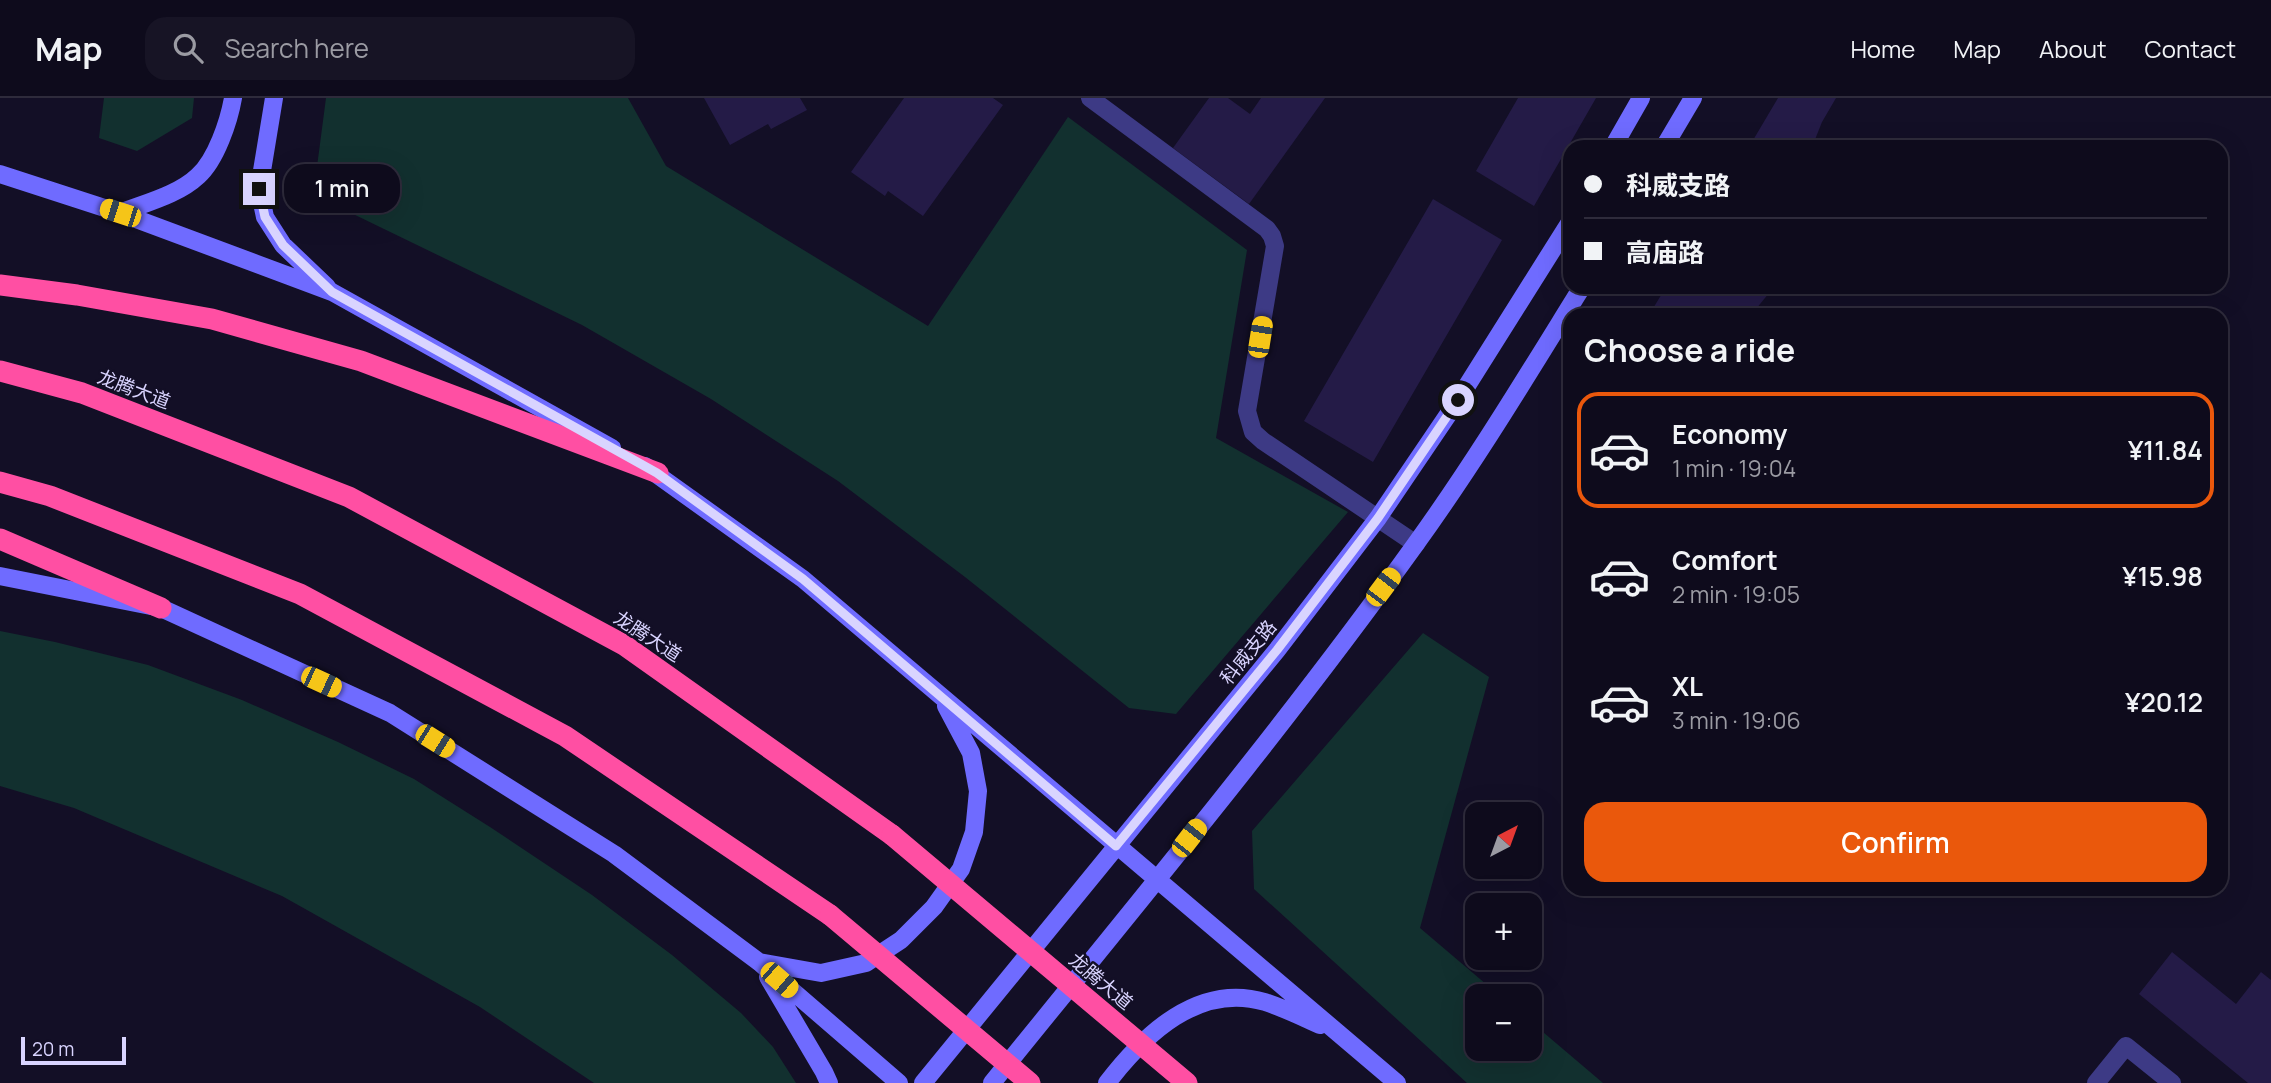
<!DOCTYPE html>
<html lang="en">
<head>
<meta charset="utf-8">
<style>
	:root { --surface:#0e0b1c; --page:#171425; --text:#f1f3f6; --muted:#9b9ba3; --line:#2e2b3b; --accent:#ea580c }
	body { margin:0; font-family:Manrope,"Noto Sans SC",sans-serif; background:var(--page); color:var(--text); height:100vh; display:flex; flex-direction:column; font-size:26px; white-space:nowrap }
	* { box-sizing:border-box; margin:0 }
	p { font-size:23px; color:var(--muted) }
	.icon { flex:none; width:38px; height:38px; fill:none; stroke:currentColor; stroke-width:2; stroke-linecap:round; stroke-linejoin:round }
	.map { position:relative; flex:1; overflow:hidden }
	.sheet { position:absolute; left:1563px; top:210px; width:665px; height:588px; display:flex; flex-direction:column; background:var(--surface); border-radius:21px; box-shadow:0 7px 28px #0002,0 0 0 2px var(--line) }
	.sheet>* { flex:none }
	.guide { position:absolute; left:1563px; top:42px; width:665px; height:154px; border-radius:21px; box-shadow:0 7px 28px #0002,0 0 0 2px var(--line); display:grid; align-content:center; height:154px; padding:0 21px; background:var(--surface) }
	.needle { width:46px; rotate:41deg }
	.buttons { position:absolute; left:1465px; top:704px; display:grid; gap:14px }
	.buttons a { display:grid; place-items:center; width:77px; height:77px; border-radius:14px; background:var(--surface); box-shadow:0 7px 28px #0002,0 0 0 2px var(--line); font-size:35px }
	.scale { position:absolute; left:21px; bottom:18px; width:105px; box-sizing:border-box; padding-left:7px; border:4px solid #d9d4ff; border-top:0; font-size:19px; line-height:24px; white-space:nowrap; color:#d9d4ff; -webkit-text-stroke:5px #130f26; paint-order:stroke }
	.end { position:absolute; width:32px; height:32px; margin:-16px; border:9px solid #d9d4ff; background:#111; box-shadow:0 0 0 4px #111 }
	.from { border-radius:50% }
	.bubble { position:absolute; height:49px; border-radius:21px; background:var(--surface); box-shadow:0 7px 28px #0002,0 0 0 2px var(--line); font-size:23px; font-weight:600; line-height:49px; text-align:center }
	.car { position:absolute; width:21px; height:42px; margin:-21px -10px; border-radius:9px; box-shadow:0 0 5px 2px #0007; background:linear-gradient(#f5c518 24%,#345 0 40%,#f5c518 0 76%,#345 0 86%,#f5c518 0) }
	.guide b { display:flex; align-items:center; gap:24px; height:66px; font-size:26px }
	.guide b+b { border-top:2px solid var(--line) }
	.guide i { width:18px; height:18px; background:var(--text) }
	ul { padding:0; list-style:none }
	li { display:flex; align-items:center; gap:21px; height:116px; margin:0 14px 10px; padding:0 7px; border:4px solid transparent; border-radius:21px }
	li div { flex:1 }
	li b { display:block; font-size:26px }
	li em { font-style:normal; font-weight:600 }
	li.on { border-color:var(--accent) }
	li>.icon { width:63px; height:63px; stroke-width:1.5 }
	h2 { padding:0 21px; font-size:32px; line-height:84px }
	.cta { display:flex; gap:14px; margin-top:auto; padding:14px 21px }
	.cta a { flex:1; height:80px; border-radius:21px; background:var(--accent); color:#fff; font-size:28px; font-weight:600; line-height:80px; text-align:center }
	header { display:flex; align-items:center; gap:42px; box-sizing:border-box; height:98px; padding:0 35px; background:var(--surface); border-bottom:2px solid var(--line) }
	header strong { font-size:33px }
	nav { display:flex; gap:38px; margin-inline-start:auto; font-size:24px }
	.search { width:490px; height:63px; background:var(--page); display:flex; align-items:center; gap:18px; box-sizing:border-box; padding:0 24px; border-radius:21px; color:var(--muted); font-size:26px }
	.map>svg:first-child { display:block }
</style>
</head>
<body>
<header>
<strong>Map</strong>
<div class="search"><svg class="icon" aria-label="search" viewBox="0 0 24 24"><circle cx="10" cy="10" r="6"/><path d="M15 15l6 6"/></svg>Search here</div>
<nav><a>Home</a><a>Map</a><a>About</a><a>Contact</a></nav>
</header>
<div class="map">
<svg width="2271" height="985" viewBox="0 0 2271 985">
	<rect width="100%" height="100%" fill="#130f26"/>
	<!-- green -->
	<path fill="#12302f" d="M104 0H194L192 20 137 53 99 40Z
		M326 0H628L666 68 928 228 1068 19 1247 152 1216 340 1348 414 1176 616 1129 610 965 479 838 383 711 301 582 227 349 114 315 84Z
		M0 533 55 544 148 567 242 602 338 644 414 681 490 729 592 797 672 857 741 915 773 949 796 985H594L480 909 282 798 74 710 0 688Z
		M1423 535 1489 579 1420 830 1500 898H1477V950H1530V923L1603 985H1467L1254 791 1252 733Z"/>
	<!-- building -->
	<path fill="#241b47" d="M704 0H800L807 12 771 31 768 26 730 47Z
		M904 0H993L1003 7 923 118 888 93 885 98 851 74Z
		M1209 0H1228L1250 16 1261 0H1325L1249 106 1173 50Z
		M1518 0H1596L1534 108 1476 73Z
		M1778 0H1836L1822 24 1812 49H1749Z
		M1433 101 1502 142 1373 364 1304 323Z
		M1666 189H1774L1751 217H1649Z
		M2172 854 2236 906 2261 874 2271 882V985H2248L2139 896Z"/>
	<g fill="none" stroke-linecap="round" stroke-linejoin="round">
		<!-- lane -->
		<path stroke="#3d3a85" stroke-width="18" d="M1090 0 1267 131 1272 138 1275 148 1247 313 1253 334 1263 343 1416 446
			M2096 985 2126 948 2172 985"/>
		<!-- secondary -->
		<path stroke="#6f6bff" stroke-width="18" d="M274 0 259 91 265 119 283 147 327 189
			M1613 49 1641 0
			M1664 49 1693 0
			M0 76 120 115 332 194 612 350
			M120 115C145 105 178 97 198 78 216 62 229 23 233 0
			M645 368 803 481 1397 985
			M0 478 161 510 390 615 614 756 759 864 899 985
			M759 864 821 875 866 865 901 842 934 809 961 771 974 734 978 693 971 655 946 608
			M768 879 824 974 829 985
			M923 985 1277 552 1378 420 1458 302 1570 124
			M992 985C1135 808 1282 632 1415 447 1475 364 1528 276 1582 189
			M1107 985C1144 937 1198 884 1265 904 1284 910 1302 919 1320 927"/>
		<!-- highway -->
		<path stroke="#ff4fa3" stroke-width="21" d="M0 187 77 197 212 221 361 263 658 375
			M0 273 82 295 349 399 624 547 892 737
			M0 384 50 398 300 496 565 638 830 817
			M0 441 161 510"/>
		<!-- highway-bridge -->
		<path stroke="#ff4fa3" stroke-width="21" d="M892 737 1187 985
			M830 817 1030 985"/>
	</g>
	<g fill="none" stroke-linecap="round" stroke-linejoin="round">
		<!-- route -->
		<path stroke="#d9d4ff" stroke-width="9" d="M259 91 265 119 283 147 332 194 657 375 803 481 1116 748 1277 552 1378 420 1458 302"/>
	</g>
	<g text-anchor="middle" stroke-width="5" stroke-linejoin="round" paint-order="stroke">
		<!-- street labels -->
		<g font-size="19" fill="#d9d4ff" stroke="#130f26">
			<text transform="translate(134 291) rotate(21)" y="7">龙腾大道</text>
			<text transform="translate(648 538) rotate(33)" y="7">龙腾大道</text>
			<text transform="translate(1248 554) rotate(-51)" y="7">科威支路</text>
			<text transform="translate(1101 883) rotate(40)" y="7">龙腾大道</text>
		</g>
	</g>
</svg>
<div class="buttons">
<a><svg class="needle" viewBox="-14 -14 28 28"><path d="M0-13l5 13h-10z" fill="#e53935"/><path d="M0 13l5-13h-10z" fill="#9b9ba3"/></svg></a>
<a>+</a>
<a>−</a>
</div>
<div class="scale">20 m</div>
<i class="end from" style="left:1458px;top:302px"></i>
<i class="end" style="left:259px;top:91px"></i>
<div class="bubble" style="left:284px;top:66px;width:116px">1 min</div>
<i class="car" style="left:120px;top:115px;rotate:288deg"></i>
<i class="car" style="left:1260px;top:239px;rotate:9deg"></i>
<i class="car" style="left:1383px;top:489px;rotate:37deg"></i>
<i class="car" style="left:321px;top:584px;rotate:115deg"></i>
<i class="car" style="left:435px;top:643px;rotate:122deg"></i>
<i class="car" style="left:1189px;top:740px;rotate:38deg"></i>
<i class="car" style="left:779px;top:882px;rotate:131deg"></i>
<div class="guide">
<b><i class="from"></i>科威支路</b>
<b><i></i>高庙路</b>
</div>
<section class="sheet">
<h2>Choose a ride</h2>
<ul>
<li class="on"><svg class="icon" aria-label="car" viewBox="0 0 24 24"><path d="M5 17H2v-5l4-1 3-4h7l3 4 3 1v5h-3M9 17h6M6 11h13"/><circle cx="7" cy="17" r="2"/><circle cx="17" cy="17" r="2"/></svg><div><b>Economy</b><p>1 min · 19:04</p></div><em>¥11.84</em></li>
<li><svg class="icon" aria-label="car" viewBox="0 0 24 24"><path d="M5 17H2v-5l4-1 3-4h7l3 4 3 1v5h-3M9 17h6M6 11h13"/><circle cx="7" cy="17" r="2"/><circle cx="17" cy="17" r="2"/></svg><div><b>Comfort</b><p>2 min · 19:05</p></div><em>¥15.98</em></li>
<li><svg class="icon" aria-label="car" viewBox="0 0 24 24"><path d="M5 17H2v-5l4-1 3-4h7l3 4 3 1v5h-3M9 17h6M6 11h13"/><circle cx="7" cy="17" r="2"/><circle cx="17" cy="17" r="2"/></svg><div><b>XL</b><p>3 min · 19:06</p></div><em>¥20.12</em></li>
</ul>
<div class="cta"><a>Confirm</a></div>
</section>
</div>
</body>
</html>
